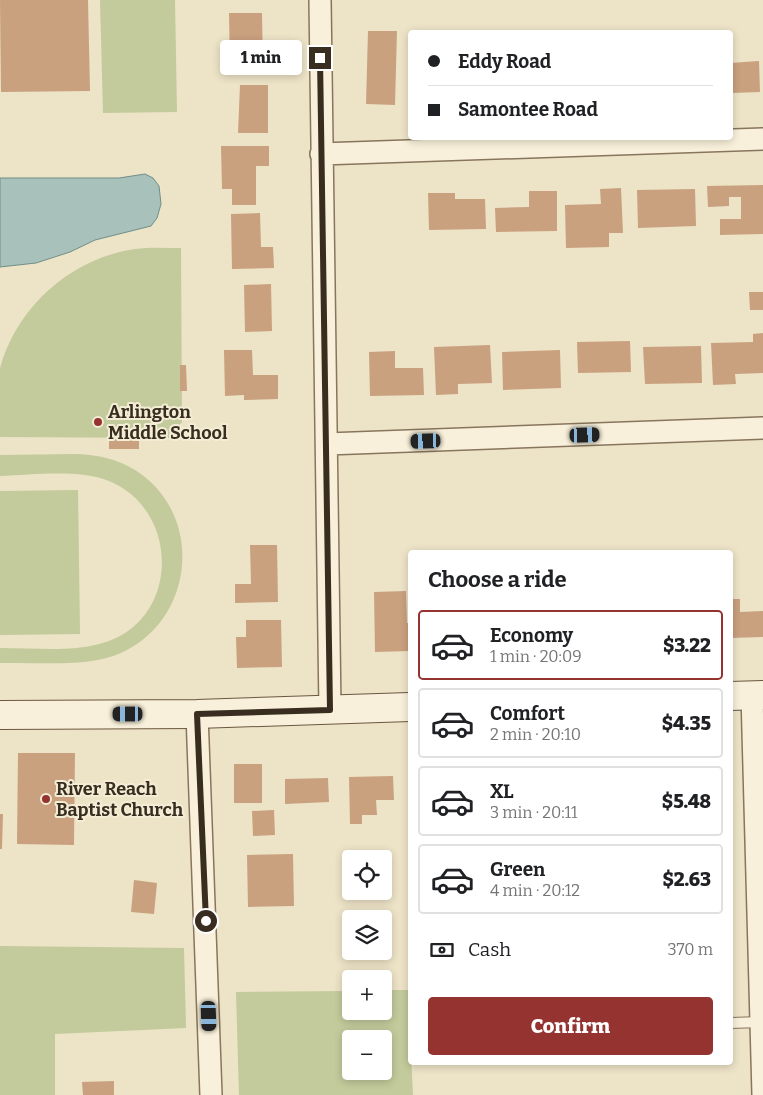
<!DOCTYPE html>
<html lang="en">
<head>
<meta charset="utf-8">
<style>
	:root { --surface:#fff; --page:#f6f6f6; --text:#202124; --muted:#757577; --line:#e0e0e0; --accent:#943330 }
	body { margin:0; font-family:Bitter,serif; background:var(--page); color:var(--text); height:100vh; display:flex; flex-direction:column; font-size:19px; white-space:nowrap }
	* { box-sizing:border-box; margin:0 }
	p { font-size:16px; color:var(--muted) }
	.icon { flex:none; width:28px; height:28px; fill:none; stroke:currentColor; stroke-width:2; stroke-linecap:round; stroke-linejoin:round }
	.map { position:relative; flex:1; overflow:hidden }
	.side { position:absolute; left:408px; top:550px; width:325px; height:515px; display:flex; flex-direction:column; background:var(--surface); border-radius:5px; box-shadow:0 2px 8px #0003 }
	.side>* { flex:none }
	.guide { position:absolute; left:408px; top:30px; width:325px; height:110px; border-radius:5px; box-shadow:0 2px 8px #0003; display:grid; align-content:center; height:110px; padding:0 20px; background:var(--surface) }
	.fabs { position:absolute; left:342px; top:850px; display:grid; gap:10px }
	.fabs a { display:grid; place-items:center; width:50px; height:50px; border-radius:5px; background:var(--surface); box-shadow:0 2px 8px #0003; font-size:25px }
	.end { position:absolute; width:22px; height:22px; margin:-11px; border:6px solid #392d20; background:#fff; box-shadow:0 0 0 2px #fff }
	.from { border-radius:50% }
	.bubble { position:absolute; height:35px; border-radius:5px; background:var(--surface); box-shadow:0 2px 8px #0003; font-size:16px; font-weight:800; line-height:35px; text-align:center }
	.car { position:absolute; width:15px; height:30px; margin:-15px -8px; border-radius:6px; box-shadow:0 0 4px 1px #0007; background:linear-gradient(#222 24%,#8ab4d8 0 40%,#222 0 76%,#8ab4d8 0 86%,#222 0) }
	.guide b { display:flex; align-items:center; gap:18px; height:48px; font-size:19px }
	.guide b+b { border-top:1px solid var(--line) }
	.guide i { width:12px; height:12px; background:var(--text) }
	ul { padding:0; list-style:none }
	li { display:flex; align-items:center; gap:15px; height:70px; margin:0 10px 8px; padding:0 10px; border:2px solid var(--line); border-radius:5px }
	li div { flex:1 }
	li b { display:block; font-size:19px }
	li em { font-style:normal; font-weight:800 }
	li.active { border-color:var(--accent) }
	li>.icon { width:45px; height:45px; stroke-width:1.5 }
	h2 { padding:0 20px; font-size:22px; line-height:60px }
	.pay { display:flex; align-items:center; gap:12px; height:55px; padding:0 20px; font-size:19px }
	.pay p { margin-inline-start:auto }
	.primary-button { display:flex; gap:10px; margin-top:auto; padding:10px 20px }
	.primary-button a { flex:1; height:58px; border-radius:5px; background:var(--accent); color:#fff; font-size:20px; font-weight:800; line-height:58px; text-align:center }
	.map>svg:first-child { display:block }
</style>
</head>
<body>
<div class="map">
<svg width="763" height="1095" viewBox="0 0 763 1095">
	<rect width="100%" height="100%" fill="#ede3c7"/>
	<!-- green -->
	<path fill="#c3ca9b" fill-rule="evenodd" d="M100 0H175L177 112 103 113Z
		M181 248 182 422 169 438 0 437V368C17 306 72 258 135 249 150 247 166 248 181 248Z
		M78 454C98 455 117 459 135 470 205 514 195 620 121 653 87 668 37 662 0 663V648C35 648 76 653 109 641 181 614 178 509 109 481 79 469 33 475 0 476V455Z
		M78 490 80 634 0 635V491Z
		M0 946 184 948 186 1028 55 1034V1095H0Z
		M384 990H408L413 1095H239L236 992 351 991V1011H384ZM351 1039H384V1071H351Z"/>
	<!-- water -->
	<path fill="#a8c1ba" stroke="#6f8f88" d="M145 174 153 178 159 186 161 204 157 218 151 226 95 240 70 252 36 263 0 267V178H119Z"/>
	<!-- building -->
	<path fill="#c9a17f" d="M0 0H88L90 91 1 92Z
		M229 13H262L263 70 230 71Z
		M368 31H397L395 105 366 104Z
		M759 61 760 92 731 93 730 63Z
		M240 85H268V133H238Z
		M221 146H269V166H256V205H232V189H222Z
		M763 185V234L720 235V219H741V197H729V206L708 207 707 186Z
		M621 188 623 233H609V247L566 248 565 205 601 204 600 189Z
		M695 189 696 226 638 228 637 190Z
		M529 191H557V231L496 232 495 208 529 207Z
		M428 193H455V199H485L486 229 429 230Z
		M260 213 261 247H273L274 268 232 269 231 214Z
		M271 284 272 331 245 332 244 285Z
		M749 292H763V310H750Z
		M763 333V373L735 374 736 384 713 385 711 343 753 342V334Z
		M630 341 631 372 578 373 577 342Z
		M490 345 492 383 458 384V394L436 395 434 347Z
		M701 346 702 383 645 384 643 347Z
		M224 350H252L253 375H278V399L244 400V395L225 396Z
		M560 350 561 388 503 390 502 352Z
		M395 351V368H423L424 395 370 396 369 352Z
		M180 365H186L187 391H180Z
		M109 439H139V449H109Z
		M250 545H277L278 602 235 603V584H251Z
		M406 591 407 623H410V651L375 652 374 592Z
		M730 599H740V612L763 611V637L730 638Z
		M246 620H281L282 667 237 668 236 637H246Z
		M18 753H75L74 845 17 844Z
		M234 764H262V803H234Z
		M393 776 394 800H376L377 815H362V824H350L349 777Z
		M328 778 329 802 285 804V779Z
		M274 810 275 835 253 836 252 811Z
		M0 814H3L2 849H0Z
		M293 854 294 906 248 907 247 855Z
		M134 880 157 883 154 914 131 912Z
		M114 1081V1095H83L82 1082Z"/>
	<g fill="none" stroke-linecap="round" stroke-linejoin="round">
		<!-- lane casing -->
		<g stroke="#88755d" stroke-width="12">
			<path id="lane" d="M730 1023 762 1022"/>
		</g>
		<!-- street casing -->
		<g stroke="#88755d" stroke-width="24">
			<path id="street" d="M320 0 330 710
				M321 154 763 139
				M327 444 763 428
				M752 695 763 1095
				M197 714 211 1095"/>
		</g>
		<!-- secondary casing -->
		<g stroke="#6a5740" stroke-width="30">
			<path id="secondary" d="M730 696 763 695
				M0 715 197 714 410 707"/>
		</g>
		<!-- lane -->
		<use href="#lane" stroke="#f8f0da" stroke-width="10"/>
		<!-- street -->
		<use href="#street" stroke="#f8f0da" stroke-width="21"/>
		<!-- secondary -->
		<use href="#secondary" stroke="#f8f0da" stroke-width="28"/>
	</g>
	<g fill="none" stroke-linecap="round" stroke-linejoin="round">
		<!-- route -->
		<path stroke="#392d20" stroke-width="6" d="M206 921 197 714 330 710 320 58"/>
	</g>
	<!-- markers -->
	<g fill="#943330" stroke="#f4edd6" stroke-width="2">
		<circle cx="98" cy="422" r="5"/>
		<circle cx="46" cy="799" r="5"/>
	</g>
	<g text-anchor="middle" stroke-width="4" stroke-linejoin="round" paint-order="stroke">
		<!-- poi labels -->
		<g font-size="18" font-weight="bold" fill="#392d20" stroke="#f4edd6" text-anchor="start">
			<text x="108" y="418">Arlington<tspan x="108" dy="21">Middle School</tspan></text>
			<text x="56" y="795">River Reach<tspan x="56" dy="21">Baptist Church</tspan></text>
		</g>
	</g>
</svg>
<div class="fabs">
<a><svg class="icon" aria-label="locate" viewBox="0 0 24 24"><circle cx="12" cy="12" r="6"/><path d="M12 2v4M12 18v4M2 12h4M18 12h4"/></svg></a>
<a><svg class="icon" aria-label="layers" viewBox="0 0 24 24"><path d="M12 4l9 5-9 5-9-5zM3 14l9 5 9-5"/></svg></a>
<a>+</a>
<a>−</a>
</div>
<i class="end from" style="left:206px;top:921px"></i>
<i class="end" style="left:320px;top:58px"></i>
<div class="bubble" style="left:220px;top:40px;width:82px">1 min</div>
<i class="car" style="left:585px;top:435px;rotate:88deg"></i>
<i class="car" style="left:426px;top:441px;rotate:268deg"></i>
<i class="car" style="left:128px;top:714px;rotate:270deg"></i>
<i class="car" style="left:209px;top:1016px;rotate:178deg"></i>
<div class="guide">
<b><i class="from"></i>Eddy Road</b>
<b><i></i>Samontee Road</b>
</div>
<section class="side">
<h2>Choose a ride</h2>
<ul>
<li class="active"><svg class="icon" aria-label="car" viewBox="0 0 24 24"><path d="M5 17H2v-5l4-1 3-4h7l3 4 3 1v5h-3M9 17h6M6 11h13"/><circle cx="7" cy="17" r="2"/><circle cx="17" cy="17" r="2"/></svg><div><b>Economy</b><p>1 min · 20:09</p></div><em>$3.22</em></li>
<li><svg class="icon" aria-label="car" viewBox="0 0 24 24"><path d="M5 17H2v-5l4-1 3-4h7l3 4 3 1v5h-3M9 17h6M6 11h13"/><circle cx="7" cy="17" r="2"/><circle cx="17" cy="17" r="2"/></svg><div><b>Comfort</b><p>2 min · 20:10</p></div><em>$4.35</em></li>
<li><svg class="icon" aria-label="car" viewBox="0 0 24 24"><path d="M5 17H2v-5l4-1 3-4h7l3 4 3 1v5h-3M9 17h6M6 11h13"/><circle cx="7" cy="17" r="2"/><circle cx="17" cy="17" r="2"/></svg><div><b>XL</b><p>3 min · 20:11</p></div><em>$5.48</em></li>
<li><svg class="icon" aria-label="car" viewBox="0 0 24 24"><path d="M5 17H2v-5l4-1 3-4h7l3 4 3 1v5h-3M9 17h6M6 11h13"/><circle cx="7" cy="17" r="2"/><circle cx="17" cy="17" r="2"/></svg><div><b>Green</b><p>4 min · 20:12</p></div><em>$2.63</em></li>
</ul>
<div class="pay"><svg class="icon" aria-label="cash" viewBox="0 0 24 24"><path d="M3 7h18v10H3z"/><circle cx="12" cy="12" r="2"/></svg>Cash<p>370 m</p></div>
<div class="primary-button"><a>Confirm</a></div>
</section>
</div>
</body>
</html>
